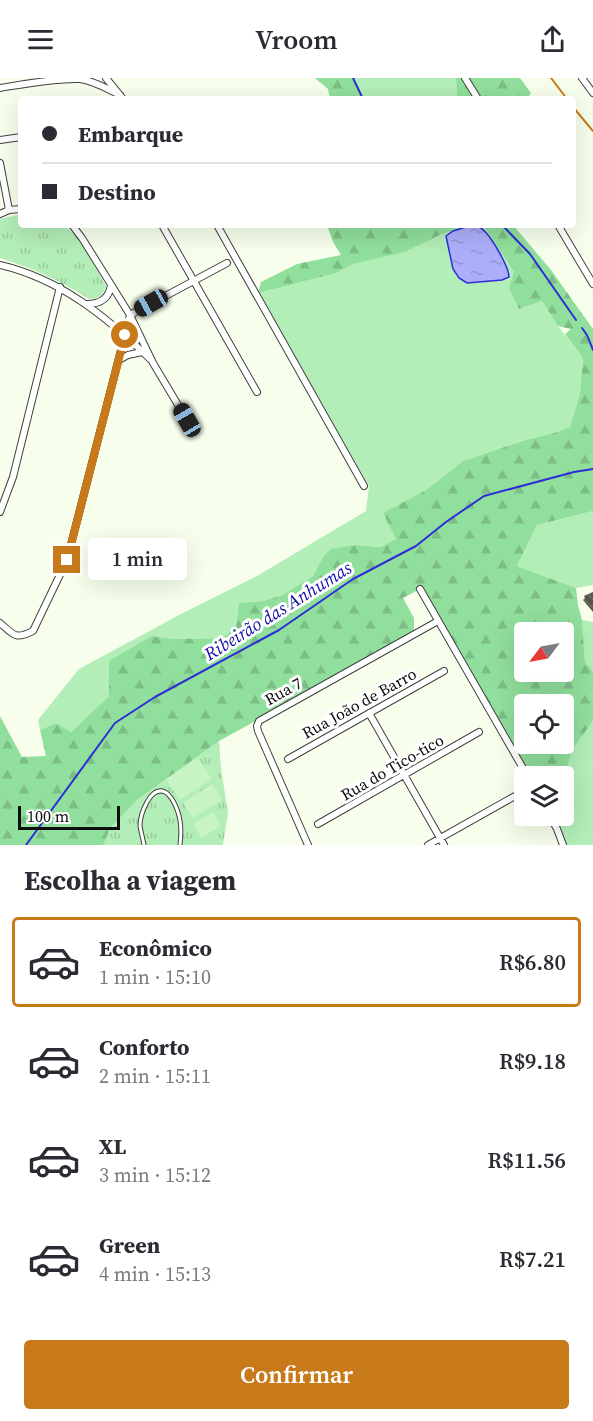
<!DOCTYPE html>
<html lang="pt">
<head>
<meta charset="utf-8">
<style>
	:root { --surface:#fff; --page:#f2f2f3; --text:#2b2b33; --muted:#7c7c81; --line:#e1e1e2; --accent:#c87a1a }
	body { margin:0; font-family:"Source Serif 4",serif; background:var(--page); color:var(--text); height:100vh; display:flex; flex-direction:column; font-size:22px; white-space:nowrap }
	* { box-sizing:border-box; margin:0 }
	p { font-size:20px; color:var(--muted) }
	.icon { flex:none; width:33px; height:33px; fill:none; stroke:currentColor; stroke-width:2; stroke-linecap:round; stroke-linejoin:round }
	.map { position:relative; height:767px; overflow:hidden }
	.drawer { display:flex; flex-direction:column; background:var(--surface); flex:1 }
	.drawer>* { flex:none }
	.top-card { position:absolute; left:18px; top:18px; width:558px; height:132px; border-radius:6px; box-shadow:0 6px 24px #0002; display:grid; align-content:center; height:132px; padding:0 24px; background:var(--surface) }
	.needle { width:39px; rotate:238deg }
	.tools { position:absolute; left:514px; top:544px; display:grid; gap:12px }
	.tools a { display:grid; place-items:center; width:60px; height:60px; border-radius:6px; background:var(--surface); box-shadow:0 6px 24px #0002; font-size:30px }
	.scale { position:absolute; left:18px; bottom:15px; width:102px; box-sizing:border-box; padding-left:6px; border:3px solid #0d0d0d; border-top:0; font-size:16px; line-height:21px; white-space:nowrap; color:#0d0d0d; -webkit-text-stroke:4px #fff; paint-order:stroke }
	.end { position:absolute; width:27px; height:27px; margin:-14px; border:8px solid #c87a1a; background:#fff; box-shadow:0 0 0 3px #fff }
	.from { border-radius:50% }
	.bubble { position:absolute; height:42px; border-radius:6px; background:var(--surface); box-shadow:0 6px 24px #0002; font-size:20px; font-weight:600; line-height:42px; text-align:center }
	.car { position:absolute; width:18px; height:36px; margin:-18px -9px; border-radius:8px; box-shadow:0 0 4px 2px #0007; background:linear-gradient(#222 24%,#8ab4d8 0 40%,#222 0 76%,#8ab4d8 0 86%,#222 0) }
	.top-card b { display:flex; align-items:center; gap:21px; height:57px; font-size:22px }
	.top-card b+b { border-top:2px solid var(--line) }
	.top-card i { width:15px; height:15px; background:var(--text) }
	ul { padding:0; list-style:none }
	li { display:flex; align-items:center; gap:18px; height:90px; margin:0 12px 9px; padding:0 12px; border:3px solid transparent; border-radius:6px }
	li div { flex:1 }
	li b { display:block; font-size:22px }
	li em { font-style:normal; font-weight:600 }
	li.current { border-color:var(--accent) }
	li>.icon { width:54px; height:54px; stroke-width:1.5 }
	h2 { padding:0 24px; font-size:27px; line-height:72px }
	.primary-button { display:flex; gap:12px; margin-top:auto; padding:12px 24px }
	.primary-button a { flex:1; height:69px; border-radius:6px; background:var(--accent); color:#fff; font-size:24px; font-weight:600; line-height:69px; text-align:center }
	header { display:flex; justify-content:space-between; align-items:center; height:78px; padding:0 24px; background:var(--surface); font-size:27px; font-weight:600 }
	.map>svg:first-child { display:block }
</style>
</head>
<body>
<header><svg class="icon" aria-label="menu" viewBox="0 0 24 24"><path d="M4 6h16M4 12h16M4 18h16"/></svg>Vroom<svg class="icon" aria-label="share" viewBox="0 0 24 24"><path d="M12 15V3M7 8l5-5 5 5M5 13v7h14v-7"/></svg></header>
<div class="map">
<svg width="593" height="767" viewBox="0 0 593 767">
	<defs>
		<pattern id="forest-firs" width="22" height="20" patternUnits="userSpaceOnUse" patternTransform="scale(1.5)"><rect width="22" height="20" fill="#91df9c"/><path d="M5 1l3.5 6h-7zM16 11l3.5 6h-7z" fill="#7cbe85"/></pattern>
		<pattern id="park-tufts" width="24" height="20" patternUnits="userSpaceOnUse" patternTransform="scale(1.5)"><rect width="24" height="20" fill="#b3edb7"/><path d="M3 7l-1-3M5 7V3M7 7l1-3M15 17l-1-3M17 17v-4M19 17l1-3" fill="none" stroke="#99ca9c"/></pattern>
		<pattern id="water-ripples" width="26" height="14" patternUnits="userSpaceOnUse" patternTransform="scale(1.5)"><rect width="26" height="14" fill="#acaefb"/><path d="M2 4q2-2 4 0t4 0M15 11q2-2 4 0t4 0" fill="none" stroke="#9394d6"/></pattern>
		<pattern id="building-back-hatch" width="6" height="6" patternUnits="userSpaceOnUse" patternTransform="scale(1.5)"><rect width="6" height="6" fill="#565648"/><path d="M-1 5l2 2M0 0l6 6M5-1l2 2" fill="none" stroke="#6e6e64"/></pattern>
	</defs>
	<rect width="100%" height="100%" fill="#f7ffec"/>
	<!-- grass -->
	<path fill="#b3edb7" d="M353 0H454L456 1 457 21H363Z
		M466 147H483L514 194 519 231 542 223 558 248 583 280 580 315 570 349 557 354 524 362 463 383 426 412 384 435 396 461 381 469 356 467 323 479 313 498 282 517 263 523 239 525 236 549 222 560 175 561 152 558 109 618 71 654 56 645 40 652 38 642 79 591 181 536 257 498 366 433 369 408 258 215 337 195 353 186Z
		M593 433V507L576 510 517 488 537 447Z
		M582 542 593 544V593L585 584Z
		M593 643V767H565L552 738H564V699L573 671Z"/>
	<!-- forest -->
	<path fill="url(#forest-firs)" fill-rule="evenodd" d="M315 0H353L363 21H330L328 11Z
		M454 0H520L531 15 527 21H457L456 1Z
		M327 147H393L394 149 400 147H466L440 157 404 174 353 186 337 195 258 215 261 204 297 186 341 177 333 164Z
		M483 147H513L551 192 593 251V433L537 447 517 488 576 510 578 527 582 542 585 584 593 593V643L573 671 564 699H528L420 511 403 520 414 540V556L219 663 136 723 103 767H0V638L22 679 46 678 40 652 56 645 71 654 109 618V583L152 558 175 561 222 560 236 549 239 525 263 523 282 517 313 498 323 479 331 471 356 467 381 469 396 461 383 435 426 412 463 383 525 362 557 354 570 349 580 315 583 280 565 256 571 251 558 248 542 223 519 231 509 210 514 194ZM525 555H564V594H525ZM525 627H564V666H525Z"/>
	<!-- park -->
	<path fill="url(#park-tufts)" d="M21 136V147H64L81 162 106 208C104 217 98 221 89 221 61 203 32 190 0 180V141Z
		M219 663 221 690 228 735 223 767H103L111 749 136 723Z"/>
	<!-- pitch -->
	<path fill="#c8f3c5" d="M198 680 212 701 180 722 166 701Z
		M212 706 222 722 193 740 183 725Z
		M213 734 221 748 201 760 193 746Z"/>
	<!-- water -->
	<path fill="url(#water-ripples)" stroke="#2d2ed8" stroke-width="1.5" d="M469 148C473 148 476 147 479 149 489 153 509 189 509 199L502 202 467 205 459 200 453 191 446 158 453 153Z"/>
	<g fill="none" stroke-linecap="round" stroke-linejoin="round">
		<!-- stream -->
		<path stroke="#2d2ed8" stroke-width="2" d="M353 0 363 21
			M502 147 530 176 576 242
			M582 250 587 257 593 272
			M26 767 115 645 155 619 279 552 353 501 416 468 446 444 484 418 574 394 593 391"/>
	</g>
	<!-- building -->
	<path fill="url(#building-back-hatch)" d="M593 514V534L583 522 585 520 584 518Z"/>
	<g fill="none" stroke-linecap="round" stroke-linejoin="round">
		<!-- lane casing -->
		<g stroke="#404040" stroke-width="5">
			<path id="lane" d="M144 767C143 761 141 754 140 748 140 737 150 707 165 714 168 715 170 719 172 721 181 736 182 750 180 767"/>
		</g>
		<!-- street casing -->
		<g stroke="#404040" stroke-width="8">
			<path id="street" d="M106 0 123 21
				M465 0 478 21
				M582 0 593 15
				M0 10C25 6 56 0 80 1 95 3 107 11 120 17
				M0 62 21 59
				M0 85 9 132
				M0 136 9 132 21 131
				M72 147 82 160 130 237 153 285 187 342
				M162 147 257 314
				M217 147 364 408
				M558 147 593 206
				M0 187C60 201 107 239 150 281
				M87 226C100 226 109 221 111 207
				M119 282 128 277 142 274
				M0 434 13 399 60 209
				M420 511 528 699
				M0 545C14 557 15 562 33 553L67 482 130 237 227 185
				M369 635 444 767
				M288 681 444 593
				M550 738 557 751 563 767
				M318 746 479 654
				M308 767 258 653 257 648 259 643 438 543
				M428 767 515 718"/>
		</g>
		<!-- lane -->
		<use href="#lane" stroke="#fff" stroke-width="3"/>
		<!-- street -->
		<use href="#street" stroke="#fff" stroke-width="6"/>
		<!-- rail -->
		<path stroke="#c87a1a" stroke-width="2" d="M551 0 567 21
			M573 29 593 53"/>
	</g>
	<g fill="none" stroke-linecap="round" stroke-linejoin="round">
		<!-- route -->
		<path stroke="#c87a1a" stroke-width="8" d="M67 482 125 257"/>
	</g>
	<g text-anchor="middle" stroke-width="6" stroke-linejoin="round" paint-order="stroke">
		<!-- street labels -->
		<g font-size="16" fill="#0d0d0d" stroke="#fff">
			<text transform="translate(283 613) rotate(-29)" y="6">Rua 7</text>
			<text transform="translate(359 625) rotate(-29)" y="6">Rua João de Barro</text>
			<text transform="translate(392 689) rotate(-30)" y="6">Rua do Tico-tico</text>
		</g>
		<!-- water labels -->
		<g font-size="18" font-style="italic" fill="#120ca8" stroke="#fff">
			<text transform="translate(278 533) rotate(-32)" y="6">Ribeirão das Anhumas</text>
		</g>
	</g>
</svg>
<div class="tools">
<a><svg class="needle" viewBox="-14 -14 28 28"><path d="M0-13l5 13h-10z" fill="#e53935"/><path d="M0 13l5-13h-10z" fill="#7c7c81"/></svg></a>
<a><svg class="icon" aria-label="locate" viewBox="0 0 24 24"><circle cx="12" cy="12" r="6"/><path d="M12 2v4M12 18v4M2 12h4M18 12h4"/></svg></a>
<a><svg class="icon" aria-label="layers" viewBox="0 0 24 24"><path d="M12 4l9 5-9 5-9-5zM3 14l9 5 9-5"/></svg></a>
</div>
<div class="scale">100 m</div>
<i class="end from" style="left:125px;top:257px"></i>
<i class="end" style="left:67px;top:482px"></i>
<div class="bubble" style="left:88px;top:460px;width:99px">1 min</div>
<i class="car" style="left:151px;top:225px;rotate:241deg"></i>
<i class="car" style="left:187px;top:342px;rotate:330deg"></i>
<div class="top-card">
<b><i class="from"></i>Embarque</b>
<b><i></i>Destino</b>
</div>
</div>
<section class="drawer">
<h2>Escolha a viagem</h2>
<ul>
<li class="current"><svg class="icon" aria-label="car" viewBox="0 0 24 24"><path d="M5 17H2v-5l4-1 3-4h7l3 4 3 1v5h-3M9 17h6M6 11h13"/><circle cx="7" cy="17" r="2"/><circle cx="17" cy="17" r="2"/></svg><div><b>Econômico</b><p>1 min · 15:10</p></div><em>R$6.80</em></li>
<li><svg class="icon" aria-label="car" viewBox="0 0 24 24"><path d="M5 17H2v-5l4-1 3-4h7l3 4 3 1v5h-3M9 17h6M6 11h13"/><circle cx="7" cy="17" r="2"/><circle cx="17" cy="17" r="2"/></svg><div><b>Conforto</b><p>2 min · 15:11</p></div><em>R$9.18</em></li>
<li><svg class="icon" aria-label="car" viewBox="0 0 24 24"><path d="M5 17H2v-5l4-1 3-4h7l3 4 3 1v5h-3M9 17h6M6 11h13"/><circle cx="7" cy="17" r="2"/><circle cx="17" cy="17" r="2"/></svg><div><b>XL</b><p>3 min · 15:12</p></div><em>R$11.56</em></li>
<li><svg class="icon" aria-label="car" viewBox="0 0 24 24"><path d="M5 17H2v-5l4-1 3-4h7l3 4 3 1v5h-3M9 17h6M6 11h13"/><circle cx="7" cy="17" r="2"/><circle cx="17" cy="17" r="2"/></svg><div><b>Green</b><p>4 min · 15:13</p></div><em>R$7.21</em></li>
</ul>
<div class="primary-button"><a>Confirmar</a></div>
</section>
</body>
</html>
